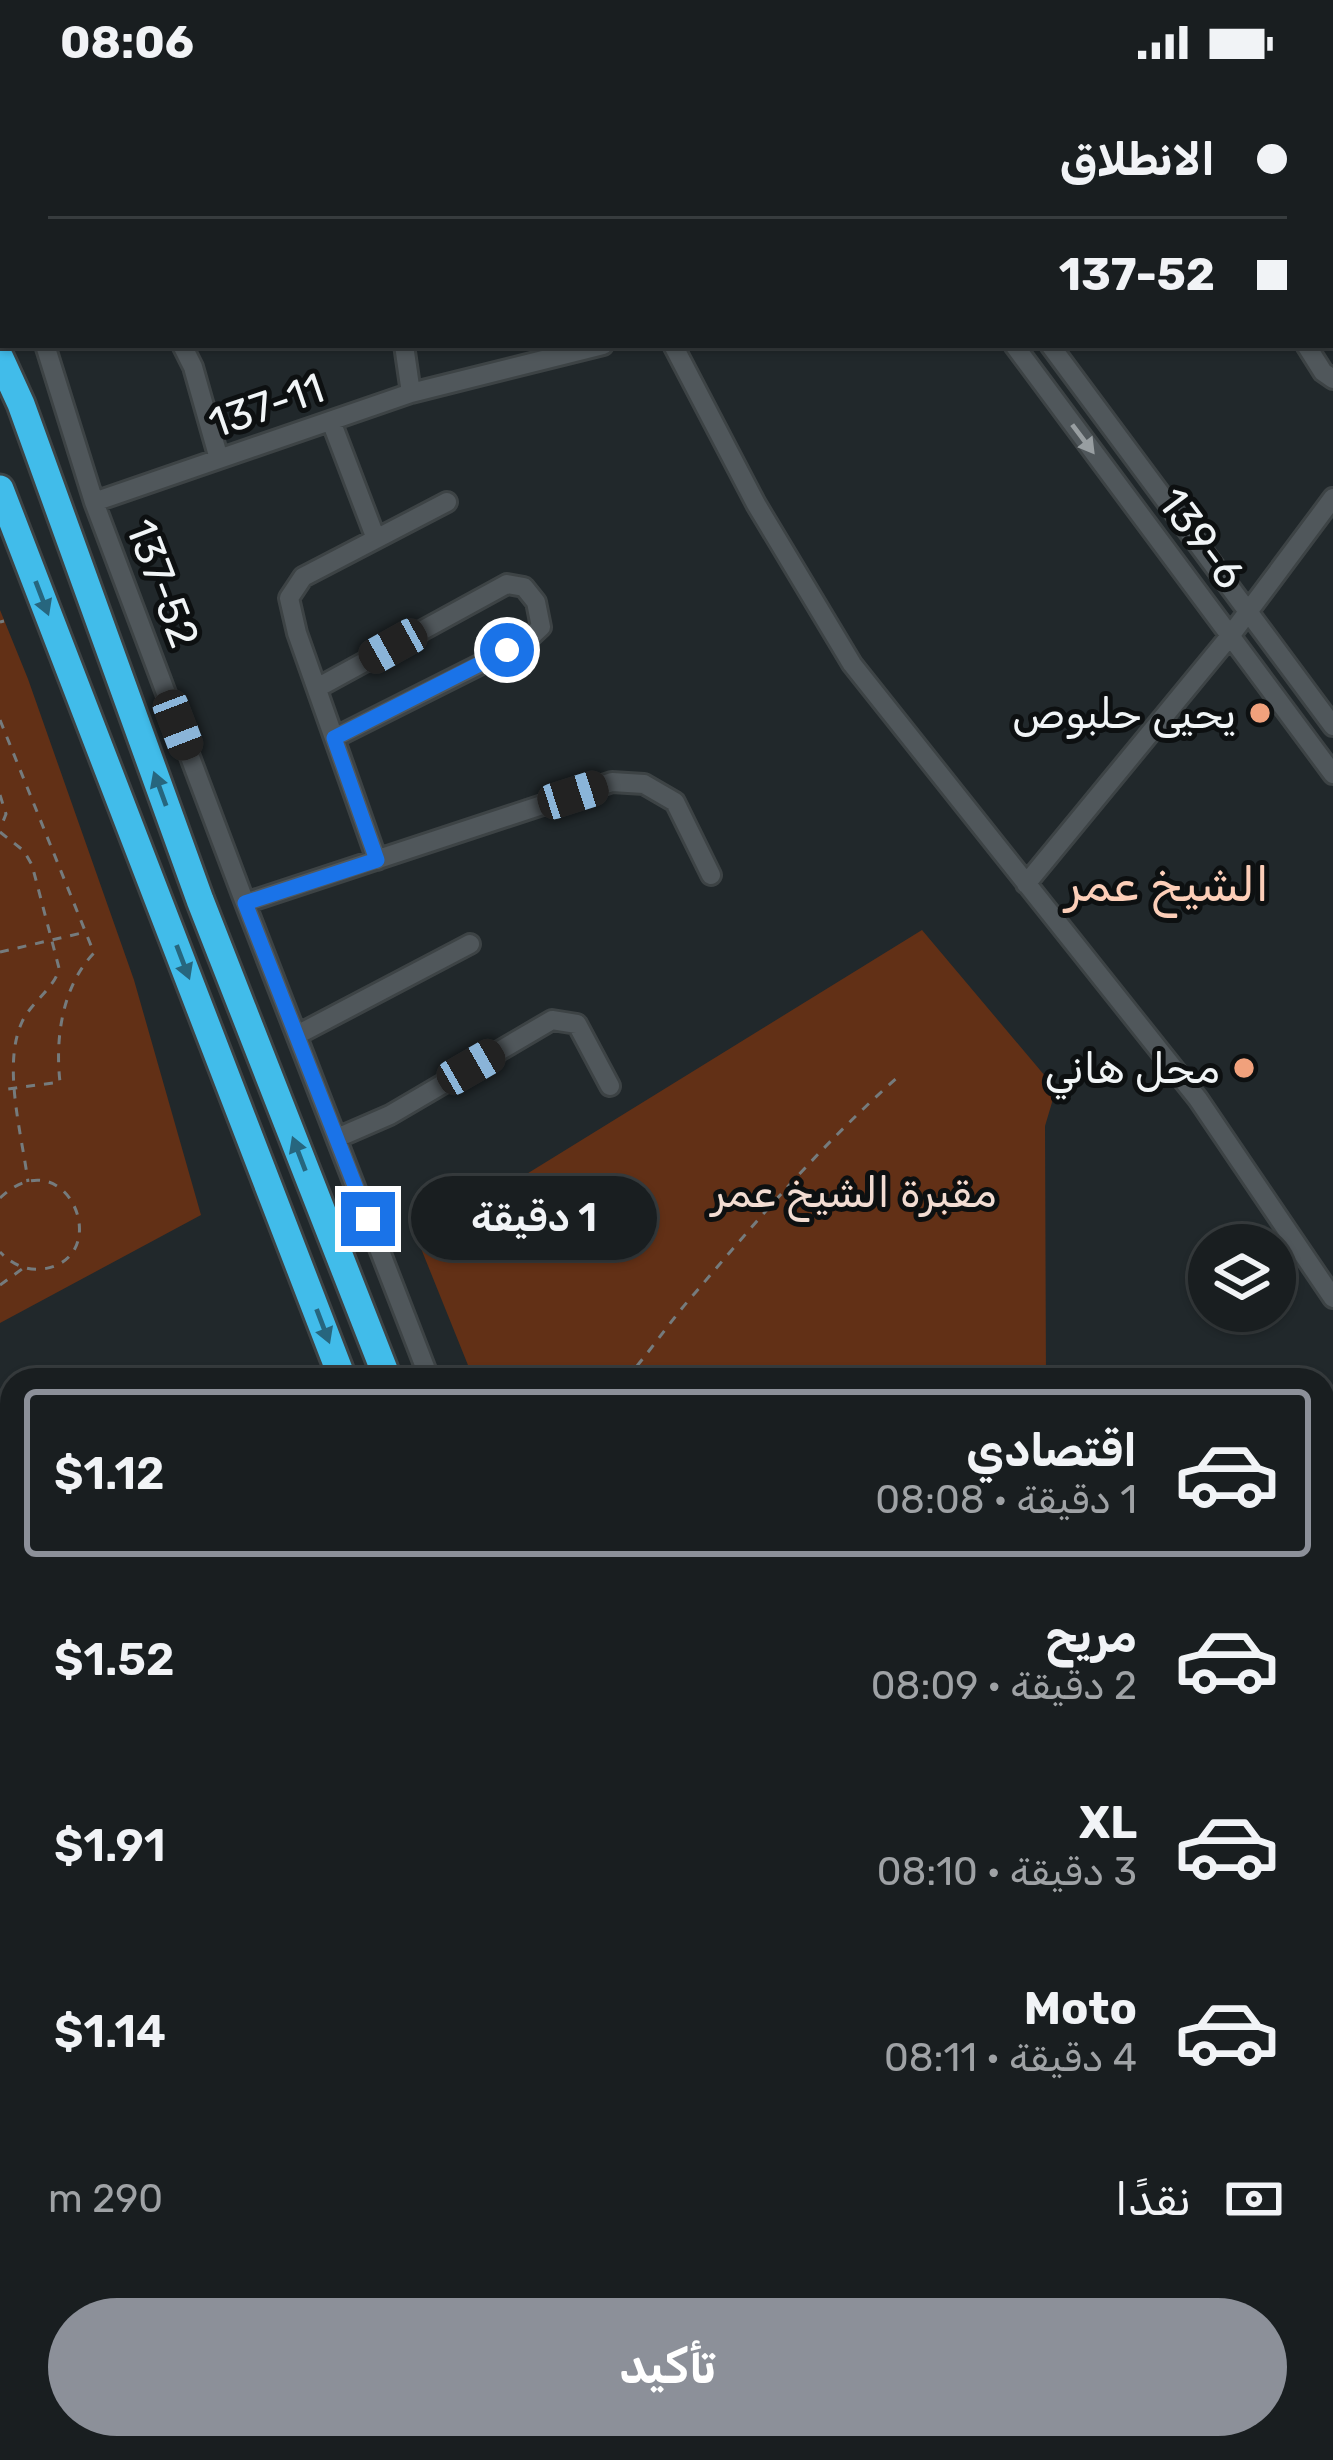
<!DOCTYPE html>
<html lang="ar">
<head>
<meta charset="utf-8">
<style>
	:root { --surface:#191e20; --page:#262b2d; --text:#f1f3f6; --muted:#9fa2a5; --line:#373c3e; --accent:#8c9099 }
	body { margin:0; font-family:Rubik,"Noto Sans Arabic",sans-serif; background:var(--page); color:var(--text); direction:rtl; height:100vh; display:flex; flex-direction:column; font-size:45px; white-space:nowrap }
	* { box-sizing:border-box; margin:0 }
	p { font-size:39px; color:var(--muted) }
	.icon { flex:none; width:66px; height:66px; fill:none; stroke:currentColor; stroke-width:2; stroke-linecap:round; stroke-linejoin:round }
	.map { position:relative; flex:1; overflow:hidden; direction:ltr }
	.panel { position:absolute; left:0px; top:1284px; width:1335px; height:1092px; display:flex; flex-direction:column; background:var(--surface); border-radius:36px 36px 0 0; box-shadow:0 3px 9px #0004,0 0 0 3px var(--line); direction:rtl }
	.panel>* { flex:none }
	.guide { position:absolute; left:0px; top:0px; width:1335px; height:264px; box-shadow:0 3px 9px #0004,0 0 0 3px var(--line); direction:rtl; display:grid; align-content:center; height:264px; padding:0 48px; background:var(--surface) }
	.controls { position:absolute; left:1188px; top:1140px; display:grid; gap:24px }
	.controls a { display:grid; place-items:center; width:108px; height:108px; border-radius:50%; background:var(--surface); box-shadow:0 3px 9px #0004,0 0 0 3px var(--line); font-size:60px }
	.end { position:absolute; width:54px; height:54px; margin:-27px; border:15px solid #1a73e8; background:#fff; box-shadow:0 0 0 6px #fff }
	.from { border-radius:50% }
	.bubble { position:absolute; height:84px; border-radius:42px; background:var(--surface); box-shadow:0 3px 9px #0004,0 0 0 3px var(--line); font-size:39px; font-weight:600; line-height:84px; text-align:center; direction:rtl }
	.car { position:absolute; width:36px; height:72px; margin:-36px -18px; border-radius:15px; box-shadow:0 0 9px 3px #0007; background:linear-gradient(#222 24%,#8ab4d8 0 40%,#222 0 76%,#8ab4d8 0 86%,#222 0) }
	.guide b { display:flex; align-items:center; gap:42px; height:114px; font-size:45px }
	.guide b+b { border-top:3px solid var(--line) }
	.guide i { width:30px; height:30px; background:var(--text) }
	ul { padding:21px 0 0; list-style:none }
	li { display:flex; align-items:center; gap:36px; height:168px; margin:0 24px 18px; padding:0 24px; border:6px solid transparent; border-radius:12px }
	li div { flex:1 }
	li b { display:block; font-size:45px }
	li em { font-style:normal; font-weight:600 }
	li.active { border-color:var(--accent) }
	li>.icon { width:108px; height:108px; stroke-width:1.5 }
	.pay { display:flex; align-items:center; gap:30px; height:132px; padding:0 48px; font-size:45px }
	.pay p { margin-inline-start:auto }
	.action { display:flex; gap:24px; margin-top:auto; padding:24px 48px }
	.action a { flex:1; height:138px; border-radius:72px; background:var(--accent); color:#fff; font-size:48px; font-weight:600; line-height:138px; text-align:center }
	.status { display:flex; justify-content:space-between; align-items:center; height:84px; padding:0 60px; background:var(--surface); direction:ltr }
	.status svg { height:33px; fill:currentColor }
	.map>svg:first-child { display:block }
</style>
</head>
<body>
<div class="status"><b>08:06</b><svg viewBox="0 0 49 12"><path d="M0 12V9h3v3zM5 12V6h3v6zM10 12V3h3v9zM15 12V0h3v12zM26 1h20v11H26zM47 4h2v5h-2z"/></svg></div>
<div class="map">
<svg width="1333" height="2376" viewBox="0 0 1333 2376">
	<rect width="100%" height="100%" fill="#21282b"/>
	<!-- green -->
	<path fill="#623016" d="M0 526 28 595 134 896 201 1131 0 1239Z
		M922 846 1056 1005 1045 1042 1046 1296H474L418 1157Z
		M1323 1736 1333 1737V1920L1323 1918Z
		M12 1946V2073L3 2076 0 2067V1951Z
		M0 2110 12 2140V2244L0 2249Z"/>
	<!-- building -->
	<path fill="#1a4f64" stroke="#123746" stroke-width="3" d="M205 0H286L287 3H194Z
		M326 0H400L401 3H328Z"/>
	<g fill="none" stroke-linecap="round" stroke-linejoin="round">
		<!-- minor casing -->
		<g stroke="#3d4345" stroke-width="24">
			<path id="minor" d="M310 0 313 3
				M492 0 494 3
				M600 0 601 3
				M1278 0 1279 3
				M185 3 197 0
				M676 3 679 0
				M852 3 855 0
				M989 3 992 0
				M1037 3 1040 0
				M1258 3 1264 0
				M0 91 3 103
				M1332 134 1333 136
				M45 261 94 418 245 819 430 1296
				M182 261 193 283 219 375
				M404 261 411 309
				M673 261 756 420 852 580 1198 1015 1333 1214
				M1014 261 1333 690
				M1050 261 1333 642
				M1306 261 1323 288 1333 295
				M331 337 376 455
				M94 418 411 309 603 261
				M317 604 507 500 524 503 536 518 541 543 525 558 334 654
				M377 776 297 549 289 514 303 493 447 418
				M1026 800 1230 552 1333 414
				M245 819 612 698 644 700 675 718 711 791
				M297 951 470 860
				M337 1054 390 1031 552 936 577 940 610 1002
				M1323 1345 1333 1340
				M1323 1462 1333 1482
				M1323 1668 1333 1662
				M0 1851 9 1849 12 1851
				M1325 1962 1333 2104
				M1323 2246 1333 2219
				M1323 2291 1333 2297
				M352 2364 361 2376
				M964 2364 971 2376
				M1145 2364 1151 2376
				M1000 2376 1020 2364
				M1252 2376 1299 2372 1305 2376"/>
		</g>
		<!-- highway casing -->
		<g stroke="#3d4345" stroke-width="33">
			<path id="highway" d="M0 242 3 254
				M0 274 21 320 200 816 388 1296
				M0 405 343 1296
				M869 2364 876 2376
				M911 2364 918 2376"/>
		</g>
		<!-- path -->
		<path stroke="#757b7d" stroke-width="3" stroke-dasharray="9 9" stroke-linecap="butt" d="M0 538 4 537
			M0 636 94 869C62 902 55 955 60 998L0 1006
			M0 711 6 730 0 745
			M0 748 24 767 32 781 59 884C56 903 31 918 22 938 2 981 22 1051 28 1098
			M0 868 86 848
			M0 1114C66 1051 117 1174 43 1185 25 1187 12 1180 0 1168
			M0 1201 22 1185
			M625 1296C650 1268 670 1237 695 1209 759 1134 824 1058 898 993"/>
		<!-- minor -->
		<use href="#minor" stroke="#50575b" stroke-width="18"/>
		<!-- highway -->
		<use href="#highway" stroke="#41bcea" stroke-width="27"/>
	</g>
	<!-- one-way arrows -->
	<defs><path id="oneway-solid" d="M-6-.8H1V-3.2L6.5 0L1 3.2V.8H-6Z" transform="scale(3)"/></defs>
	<use fill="#989ea1" href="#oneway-solid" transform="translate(1083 355) rotate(53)"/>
	<g fill="#27667e">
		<use href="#oneway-solid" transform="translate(42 514) rotate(69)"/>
		<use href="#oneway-solid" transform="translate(160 705) rotate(-110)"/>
		<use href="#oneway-solid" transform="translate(183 878) rotate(69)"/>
		<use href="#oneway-solid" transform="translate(299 1070) rotate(-111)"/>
		<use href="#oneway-solid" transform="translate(323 1242) rotate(69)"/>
	</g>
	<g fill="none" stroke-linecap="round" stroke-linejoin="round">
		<!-- route -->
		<path stroke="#1a73e8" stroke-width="15" d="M368 1135 245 819 377 776 334 654 507 566"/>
	</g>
	<!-- markers -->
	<g fill="#f1a17c" stroke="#0d1011" stroke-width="4.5">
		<circle cx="1260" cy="629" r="12"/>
		<circle cx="1244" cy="984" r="12"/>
	</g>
	<g text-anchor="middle" stroke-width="10" stroke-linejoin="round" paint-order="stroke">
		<!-- street labels -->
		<g font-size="42" fill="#f0f4f6" stroke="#0d1011">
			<text transform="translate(266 321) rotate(-19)" y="15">137-11</text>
			<text transform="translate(1202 454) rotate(53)" y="15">139-6</text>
			<text transform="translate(163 499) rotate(69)" y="15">137-52</text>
		</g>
		<!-- poi labels -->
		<g font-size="42" fill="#f0f4f6" stroke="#0d1011" text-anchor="end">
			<text x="1236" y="644">يحيى حلبوص</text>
			<text x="1220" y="999">محل هاني</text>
		</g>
		<!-- park labels -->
		<g font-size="42" fill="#f2dcd2" stroke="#0d1011">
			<text x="854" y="1123">مقبرة الشيخ عمر</text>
		</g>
		<!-- quarter labels -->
		<g font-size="48" fill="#fcceb8" stroke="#0d1011">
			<text x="1167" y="817">الشيخ عمر</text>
		</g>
	</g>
</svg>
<div class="controls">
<a><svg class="icon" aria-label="layers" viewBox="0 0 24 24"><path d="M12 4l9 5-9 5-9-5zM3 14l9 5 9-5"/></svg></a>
</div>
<i class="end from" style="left:507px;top:566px"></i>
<i class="end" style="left:368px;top:1135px"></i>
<div class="bubble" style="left:411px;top:1092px;width:246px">1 دقيقة</div>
<i class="car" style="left:393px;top:562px;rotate:241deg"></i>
<i class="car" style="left:178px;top:641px;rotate:159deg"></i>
<i class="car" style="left:573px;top:711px;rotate:72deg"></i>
<i class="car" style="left:471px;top:983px;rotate:60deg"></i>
<div class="guide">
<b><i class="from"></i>الانطلاق</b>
<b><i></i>137-52</b>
</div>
<section class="panel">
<ul>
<li class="active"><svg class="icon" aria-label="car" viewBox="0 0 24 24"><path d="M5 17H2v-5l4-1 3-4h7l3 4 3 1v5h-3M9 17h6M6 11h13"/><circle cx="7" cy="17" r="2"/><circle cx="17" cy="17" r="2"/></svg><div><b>اقتصادي</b><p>1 دقيقة · 08:08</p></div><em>$1.12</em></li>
<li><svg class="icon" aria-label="car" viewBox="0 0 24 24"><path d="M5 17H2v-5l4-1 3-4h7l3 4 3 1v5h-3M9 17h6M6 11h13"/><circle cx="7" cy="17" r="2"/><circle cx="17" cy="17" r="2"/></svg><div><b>مريح</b><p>2 دقيقة · 08:09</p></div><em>$1.52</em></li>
<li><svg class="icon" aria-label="car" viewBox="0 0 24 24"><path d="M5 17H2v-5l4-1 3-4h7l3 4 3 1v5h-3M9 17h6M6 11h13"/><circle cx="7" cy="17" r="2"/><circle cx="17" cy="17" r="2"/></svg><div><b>XL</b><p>3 دقيقة · 08:10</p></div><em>$1.91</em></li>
<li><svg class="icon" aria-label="car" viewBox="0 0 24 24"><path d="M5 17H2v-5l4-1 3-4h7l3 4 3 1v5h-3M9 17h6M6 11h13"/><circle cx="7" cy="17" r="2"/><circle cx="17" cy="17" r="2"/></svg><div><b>Moto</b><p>4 دقيقة · 08:11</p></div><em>$1.14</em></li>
</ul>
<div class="pay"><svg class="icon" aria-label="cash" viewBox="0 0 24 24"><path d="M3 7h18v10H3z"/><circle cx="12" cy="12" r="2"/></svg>نقدًا<p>290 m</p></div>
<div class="action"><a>تأكيد</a></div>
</section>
</div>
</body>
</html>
